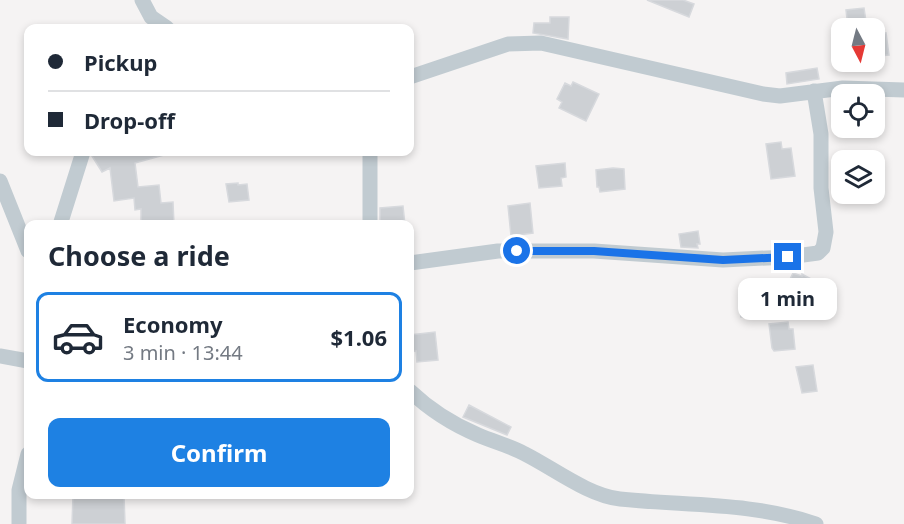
<!DOCTYPE html>
<html lang="en">
<head>
<meta charset="utf-8">
<style>
	:root { --surface:#fff; --page:#f6f6f7; --text:#1f2937; --muted:#747a83; --line:#e0e1e3; --accent:#1e81e3 }
	body { margin:0; font-family:"Noto Sans",sans-serif; background:var(--page); color:var(--text); height:100vh; display:flex; flex-direction:column; font-size:22px; white-space:nowrap }
	* { box-sizing:border-box; margin:0 }
	p { font-size:20px; color:var(--muted) }
	.icon { flex:none; width:33px; height:33px; fill:none; stroke:currentColor; stroke-width:2; stroke-linecap:round; stroke-linejoin:round }
	.map { position:relative; flex:1; overflow:hidden }
	.sheet { position:absolute; left:24px; top:220px; width:390px; height:279px; display:flex; flex-direction:column; background:var(--surface); border-radius:12px; box-shadow:0 3px 9px #0003 }
	.sheet>* { flex:none }
	.hud { position:absolute; left:24px; top:24px; width:390px; height:132px; border-radius:12px; box-shadow:0 3px 9px #0003; display:grid; align-content:center; height:132px; padding:0 24px; background:var(--surface) }
	.needle { width:39px; rotate:173deg }
	.fabs { position:absolute; left:831px; top:18px; display:grid; gap:12px }
	.fabs a { display:grid; place-items:center; width:54px; height:54px; border-radius:12px; background:var(--surface); box-shadow:0 3px 9px #0003; font-size:30px }
	.end { position:absolute; width:27px; height:27px; margin:-14px; border:8px solid #1a73e8; background:#fff; box-shadow:0 0 0 3px #fff }
	.from { border-radius:50% }
	.bubble { position:absolute; height:42px; border-radius:12px; background:var(--surface); box-shadow:0 3px 9px #0003; font-size:20px; font-weight:700; line-height:42px; text-align:center }
	.hud b { display:flex; align-items:center; gap:21px; height:57px; font-size:22px }
	.hud b+b { border-top:2px solid var(--line) }
	.hud i { width:15px; height:15px; background:var(--text) }
	ul { padding:0; list-style:none }
	li { display:flex; align-items:center; gap:18px; height:90px; margin:0 12px 9px; padding:0 12px; border:3px solid transparent; border-radius:12px }
	li div { flex:1 }
	li b { display:block; font-size:22px }
	li em { font-style:normal; font-weight:700 }
	li.on { border-color:var(--accent) }
	li>.icon { width:54px; height:54px; stroke-width:1.5 }
	h2 { padding:0 24px; font-size:27px; line-height:72px }
	.button { display:flex; gap:12px; margin-top:auto; padding:12px 24px }
	.button a { flex:1; height:69px; border-radius:12px; background:var(--accent); color:#fff; font-size:24px; font-weight:700; line-height:69px; text-align:center }
	.map>svg:first-child { display:block }
</style>
</head>
<body>
<div class="map">
<svg width="904" height="524" viewBox="0 0 904 524">
	<rect width="100%" height="100%" fill="#f5f3f3"/>
	<!-- building -->
	<path fill="#cdd0d4" stroke="#d7d9dd" stroke-width="1.5" d="M647 0H683L694 4 689 17Z
		M864 8 867 28H848L846 10Z
		M550 17H569L568 39 533 33 534 23H550Z
		M886 33 889 55 878 56 875 35Z
		M817 68 819 79 787 84 786 73Z
		M573 82 599 94 586 121 559 108 562 102 557 99 565 83 571 86Z
		M781 142 782 149 791 148 795 176 771 179 766 144Z
		M93 152H163L164 155 135 163 138 187 159 185 161 203 173 202 174 225H141V209L135 210 134 198 114 201 110 168 102 172 92 156Z
		M565 163 566 177 561 178 562 186 539 188 536 166Z
		M613 168 624 169 625 189 600 192 599 187H597L596 170Z
		M238 183V185L247 184 249 200 229 202 226 184Z
		M530 203 533 233 511 236 508 206Z
		M403 206 405 225H380V208Z
		M698 231 700 244H697L698 248 681 247 679 234Z
		M793 273 802 276V274L815 281 806 302 784 292Z
		M764 299 765 315 741 317 739 301Z
		M788 322 789 329H793L795 349 774 351 772 348 769 324Z
		M435 332 438 360 417 362 416 351 411 352 410 335Z
		M813 365 817 391 802 393 796 367Z
		M469 405 511 427 507 435 463 417Z
		M73 495H124L125 524H72Z"/>
	<g fill="none" stroke-linecap="round" stroke-linejoin="round">
		<!-- minor -->
		<path stroke="#c1cbd1" stroke-width="15" d="M142 0 151 17 167 28
			M410 77 508 44 541 43 763 94 780 96 843 88 904 90
			M0 181 28 251
			M60 225 83 152
			M370 225V152
			M410 263 498 251H594L723 260 788 257 818 253 823 248 826 232 821 188V134L814 91
			M0 356 28 361
			M410 391C430 410 452 424 478 435 494 442 511 446 525 454 553 468 589 496 620 499 686 506 752 502 816 524
			M19 524V490L28 454"/>
	</g>
	<g fill="none" stroke-linecap="round" stroke-linejoin="round">
		<!-- route -->
		<path stroke="#1a73e8" stroke-width="8" d="M517 251H594L723 260 788 257"/>
	</g>
</svg>
<div class="fabs">
<a><svg class="needle" viewBox="-14 -14 28 28"><path d="M0-13l5 13h-10z" fill="#e53935"/><path d="M0 13l5-13h-10z" fill="#747a83"/></svg></a>
<a><svg class="icon" aria-label="locate" viewBox="0 0 24 24"><circle cx="12" cy="12" r="6"/><path d="M12 2v4M12 18v4M2 12h4M18 12h4"/></svg></a>
<a><svg class="icon" aria-label="layers" viewBox="0 0 24 24"><path d="M12 4l9 5-9 5-9-5zM3 14l9 5 9-5"/></svg></a>
</div>
<i class="end from" style="left:517px;top:251px"></i>
<i class="end" style="left:788px;top:257px"></i>
<div class="bubble" style="left:738px;top:278px;width:99px">1 min</div>
<div class="hud">
<b><i class="from"></i>Pickup</b>
<b><i></i>Drop-off</b>
</div>
<section class="sheet">
<h2>Choose a ride</h2>
<ul>
<li class="on"><svg class="icon" aria-label="car" viewBox="0 0 24 24"><path d="M5 17H2v-5l4-1 3-4h7l3 4 3 1v5h-3M9 17h6M6 11h13"/><circle cx="7" cy="17" r="2"/><circle cx="17" cy="17" r="2"/></svg><div><b>Economy</b><p>3 min · 13:44</p></div><em>$1.06</em></li>
</ul>
<div class="button"><a>Confirm</a></div>
</section>
</div>
</body>
</html>
